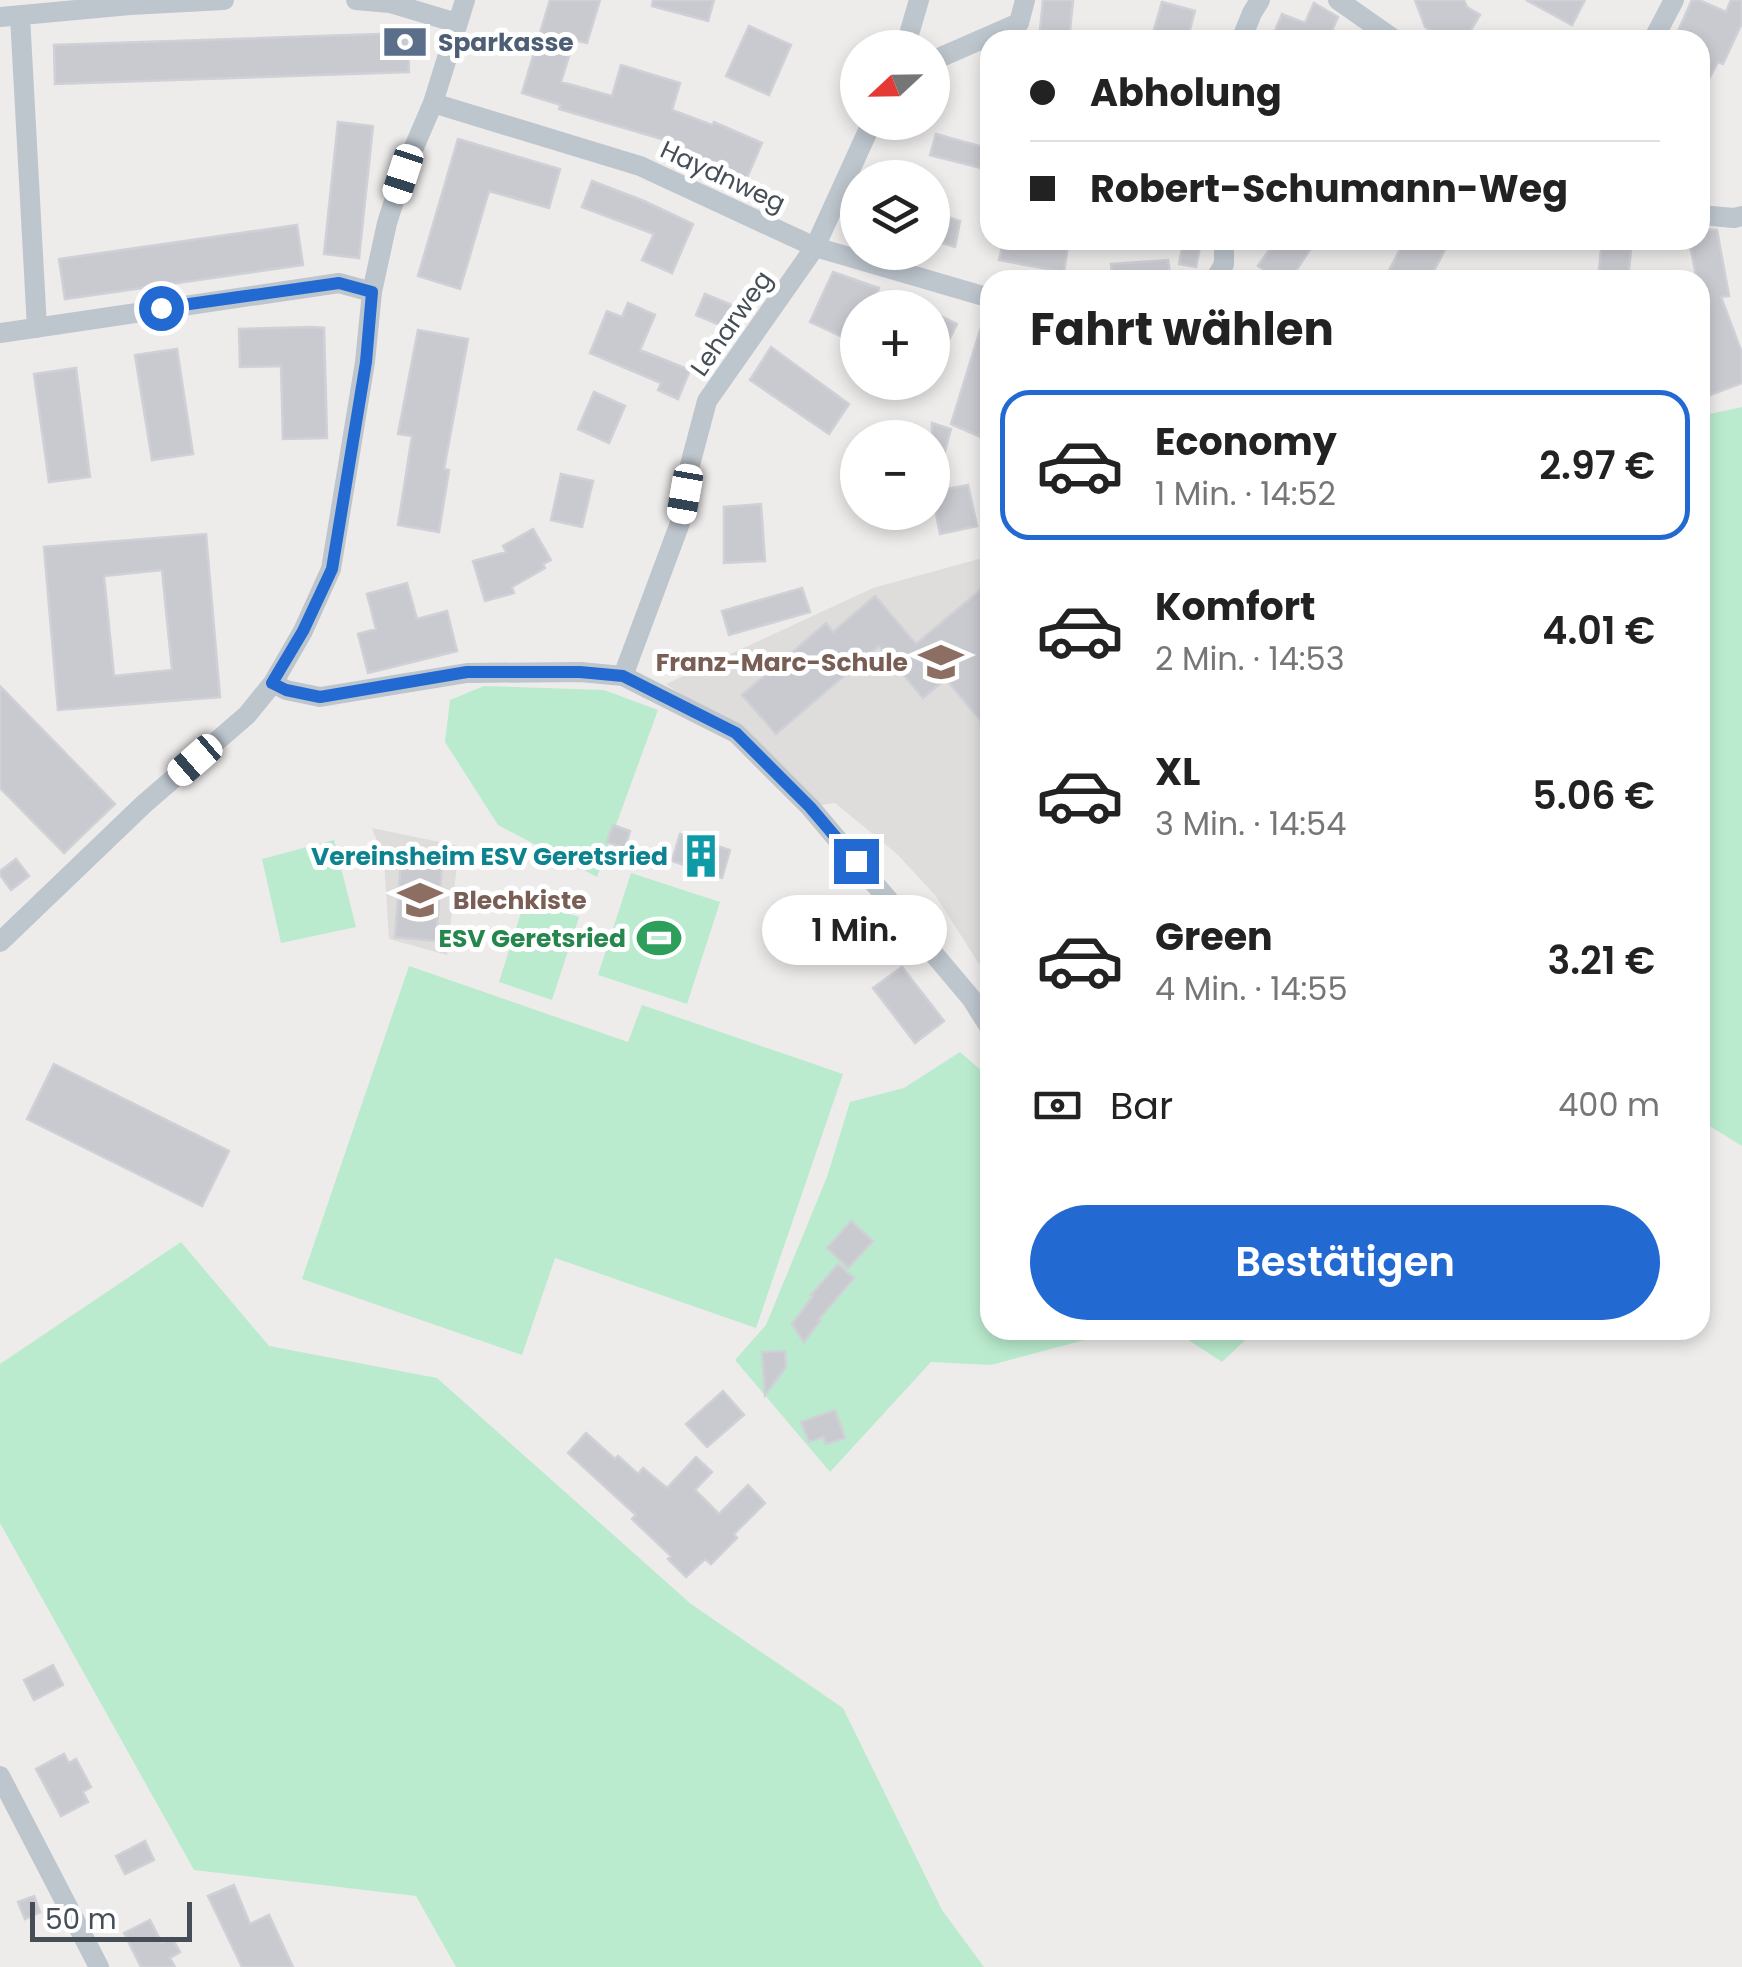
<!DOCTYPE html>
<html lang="de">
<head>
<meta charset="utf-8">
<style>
	:root { --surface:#fff; --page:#f6f6f6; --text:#222; --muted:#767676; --line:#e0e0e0; --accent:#226ad1 }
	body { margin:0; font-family:Poppins,sans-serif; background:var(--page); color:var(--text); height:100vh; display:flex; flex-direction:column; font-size:38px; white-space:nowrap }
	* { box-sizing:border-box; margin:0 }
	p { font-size:32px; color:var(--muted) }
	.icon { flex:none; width:55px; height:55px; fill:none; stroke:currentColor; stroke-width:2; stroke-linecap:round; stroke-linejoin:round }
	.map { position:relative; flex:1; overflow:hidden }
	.side { position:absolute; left:980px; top:270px; width:730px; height:1070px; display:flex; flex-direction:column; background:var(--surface); border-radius:30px; box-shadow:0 5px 15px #0003 }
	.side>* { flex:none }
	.banner { position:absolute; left:980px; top:30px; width:730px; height:220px; border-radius:30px; box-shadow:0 5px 15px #0003; display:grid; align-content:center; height:220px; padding:0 50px; background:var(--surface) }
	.needle { width:65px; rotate:248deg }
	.buttons { position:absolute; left:840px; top:30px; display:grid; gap:20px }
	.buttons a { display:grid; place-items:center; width:110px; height:110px; border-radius:50%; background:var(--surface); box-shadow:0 5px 15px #0003; font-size:50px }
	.scale { position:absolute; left:30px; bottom:25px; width:162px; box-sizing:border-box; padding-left:10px; border:5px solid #454e57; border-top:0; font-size:28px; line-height:35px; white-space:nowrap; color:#454e57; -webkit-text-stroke:8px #fff; paint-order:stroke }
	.end { position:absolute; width:45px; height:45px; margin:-22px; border:12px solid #226ad1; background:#fff; box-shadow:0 0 0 5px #fff }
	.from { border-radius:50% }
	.bubble { position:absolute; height:70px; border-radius:35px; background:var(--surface); box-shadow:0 5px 15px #0003; font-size:32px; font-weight:600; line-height:70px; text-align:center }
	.car { position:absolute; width:30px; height:60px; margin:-30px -15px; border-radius:12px; box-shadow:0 0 8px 2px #0007; background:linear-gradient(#fff 24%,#345 0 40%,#fff 0 76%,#345 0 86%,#fff 0) }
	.banner b { display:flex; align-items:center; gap:35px; height:95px; font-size:38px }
	.banner b+b { border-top:2px solid var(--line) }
	.banner i { width:25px; height:25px; background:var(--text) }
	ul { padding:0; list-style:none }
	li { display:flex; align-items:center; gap:30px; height:150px; margin:0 20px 15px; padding:0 30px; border:5px solid transparent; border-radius:30px }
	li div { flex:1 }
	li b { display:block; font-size:38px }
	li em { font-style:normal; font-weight:600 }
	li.active { border-color:var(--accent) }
	li>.icon { width:90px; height:90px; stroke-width:1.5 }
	h2 { padding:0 50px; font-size:45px; line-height:120px }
	.pay { display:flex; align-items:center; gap:25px; height:110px; padding:0 50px; font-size:38px }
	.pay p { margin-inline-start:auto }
	.action { display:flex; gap:20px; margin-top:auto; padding:20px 50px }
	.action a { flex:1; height:115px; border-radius:60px; background:var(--accent); color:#fff; font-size:40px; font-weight:600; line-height:115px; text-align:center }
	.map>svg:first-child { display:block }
</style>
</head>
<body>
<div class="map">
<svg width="1742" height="1967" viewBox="0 0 1742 1967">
	<rect width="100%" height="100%" fill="#eeebeb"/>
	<!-- education -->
	<path fill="#dfdcdc" d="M990 556V981L935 895 897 854 835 803 810 807 736 733 666 684 873 588Z
		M372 828 459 846 447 955 389 939 384 860Z"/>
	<!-- green -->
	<path fill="#baebce" d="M1742 407V1146L1700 1120V416Z
		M484 686 604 690 658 710 597 877 498 825 445 742 450 700Z
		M334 840 356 927 281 943 262 859Z
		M631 873 720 902 687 1004 598 975Z
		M525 900 579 917 552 1000 499 982Z
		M409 966 628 1042 642 1005 843 1074 756 1328 555 1258 522 1355 302 1279Z
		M960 1052 990 1078V1330H1122L991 1365 931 1362 830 1472 735 1360 766 1325 827 1177 850 1102 904 1088Z
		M181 1242 269 1346 437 1378 691 1604 843 1708 942 1910 984 1967H456L416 1896 194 1870 0 1523V1364Z
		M1173 1330H1256L1222 1362Z"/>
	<!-- building -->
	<path fill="#c8cad0" stroke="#cfd1d7" stroke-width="2.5" fill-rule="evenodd" d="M550 0H600L587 43 574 40 561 82 612 96 621 65 680 83 672 110 712 125 714 122 762 143 746 180 686 154 685 156 668 150 672 142 559 109 561 105 522 93Z
		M653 0H714L708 21 652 6Z
		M1043 0H1073L1069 40H1039Z
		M1415 0H1464L1467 7 1480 15 1465 40H1446L1425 27Z
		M1526 0H1585L1572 25Z
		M1692 0H1699L1726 12 1731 0H1742V23L1723 64 1718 62 1700 96V40H1674Z
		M1162 2 1195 11 1187 40H1151Z
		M1314 3 1338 17 1330 35 1343 40H1271L1282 14 1305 23Z
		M749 26 791 45 769 95 726 76Z
		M408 33 409 72 55 84 54 45Z
		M338 122 373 126 359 258 324 254Z
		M936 134 987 148 981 168 930 155Z
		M458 139 560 169 549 208 489 191 460 289 418 276Z
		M592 181 644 201 693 224 672 273 642 260 654 234 582 207Z
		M932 212 960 221 955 247 932 240Z
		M297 225 303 265 65 299 59 259Z
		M1700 229 1717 230 1729 296 1721 297 1742 353V383L1700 399V327L1705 326 1700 299V280H1697L1689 240H1700Z
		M1004 240H1038L1068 246 1064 272 999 260Z
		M1276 240H1316L1290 280H1279L1258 266Z
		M1405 240H1450L1429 280H1384Z
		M1602 240H1632L1628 280H1598Z
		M1183 243 1200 247 1196 267 1179 264Z
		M1168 260 1171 280H1112L1111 264Z
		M833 272 879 288 871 308H858V344L810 322Z
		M705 294 734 306 725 327 696 315Z
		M628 303 655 315 640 350 690 370 678 399 658 390 661 383 590 353 607 311 622 317Z
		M986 311 990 312V441L951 424Z
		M932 312 957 324 932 373Z
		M312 327 324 328 327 438 283 439 281 366 240 367 239 329Z
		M418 330 468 339 444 469 449 470 439 532 398 525 412 436 398 434Z
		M771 347 849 404 829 434 750 380Z
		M177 349 193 454 152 460 135 355Z
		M76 368 90 477 49 482 34 374Z
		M594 392 625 406 609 443 578 429Z
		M932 423 951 429 938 476 932 475Z
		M561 474 593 481 582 527 551 520Z
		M968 485 977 526 940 534 932 492Z
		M761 504 765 561 724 563V507Z
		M533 529 551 560 543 564 545 568 512 587 514 593 485 601 473 561 506 552 503 546Z
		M206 534 220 697 58 710 44 547ZM162 570 172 670 114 676 104 576Z
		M990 582V712L980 720 946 679 923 698 879 646 776 734 742 695 826 623 833 632 875 596 916 644Z
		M407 583 417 619 447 611 457 651 368 673 358 634 376 629 367 594Z
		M802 588 810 612 729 635 722 611Z
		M0 686 115 804 64 853 0 788Z
		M613 825 630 831 625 848 607 842Z
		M680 834 730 850 722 878 672 861Z
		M16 859 29 876 11 890 0 875V871Z
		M401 860 442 863 436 941 395 937Z
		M808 906 854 926 844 948 798 928Z
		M902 967 944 1021 915 1043 873 988Z
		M54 1064 229 1151 202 1206 27 1119Z
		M851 1221 873 1241 848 1268 827 1248Z
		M838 1264 854 1278 818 1320 820 1321 804 1342 792 1324 813 1296 811 1295Z
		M785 1351 786 1367 765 1395 762 1352Z
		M723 1391 744 1415 707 1447 686 1424Z
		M835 1410 845 1438 826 1444 823 1437 809 1442 801 1422Z
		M586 1433 615 1459 618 1456 638 1474 643 1468 667 1488 696 1457 712 1472 695 1490 719 1514 748 1485 765 1503 734 1534 737 1538 711 1564 705 1559 686 1577 668 1559 671 1556 632 1519 636 1515 568 1453Z
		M53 1665 63 1685 34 1700 24 1680Z
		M64 1754 69 1763 76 1759 91 1787 83 1792 88 1802 61 1816 36 1769Z
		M145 1841 154 1860 125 1874 116 1856Z
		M234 1885 250 1924 269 1915 293 1967H242L208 1896Z
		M34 1896 40 1912 25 1919 18 1902Z
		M150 1920 162 1943 172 1938 180 1952 170 1958 175 1967H141L124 1933Z"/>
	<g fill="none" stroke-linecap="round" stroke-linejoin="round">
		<!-- street -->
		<path stroke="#bdc5cd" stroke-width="20" d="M356 0 390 3 457 23
			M1338 0 1395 40
			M20 16 37 328
			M0 17 130 5 224 0
			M1241 40 1252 13 1260 0
			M1653 40 1674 0
			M905 48 919 0
			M932 61 1019 23 1025 0
			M433 103 640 166 815 247 990 298
			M1700 215 1734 218 1742 216
			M1215 280 1224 264V240
			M0 333 339 283 372 292
			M623 676 680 523 690 465 707 401 815 247 872 122
			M273 683 286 690 320 697 467 673 580 672 623 676 736 733 810 807 971 998 990 1028
			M0 942 144 804 247 715 273 683 303 631 331 569 365 362 372 292 387 223 403 173 433 103 465 0
			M0 1776 99 1967"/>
	</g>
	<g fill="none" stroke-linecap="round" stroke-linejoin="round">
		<!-- route -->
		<path stroke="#226ad1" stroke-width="12" d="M161 308 339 283 372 292 366 362 332 569 303 631 272 683 286 690 320 697 467 672H580L623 676 736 733 810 807 856 861"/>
	</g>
	<!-- icons -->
	<defs>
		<g id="bank-bare" transform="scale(3.45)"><path d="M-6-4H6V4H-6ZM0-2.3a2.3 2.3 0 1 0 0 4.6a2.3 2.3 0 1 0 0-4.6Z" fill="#5c6f8a" stroke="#fff" stroke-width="2.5" paint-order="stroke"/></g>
		<g id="school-bare" transform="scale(3.45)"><path d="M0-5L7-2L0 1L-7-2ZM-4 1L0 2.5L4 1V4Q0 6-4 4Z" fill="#8d6e63" stroke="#fff" stroke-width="2.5" paint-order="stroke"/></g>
		<g id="building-bare" transform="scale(3.45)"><path d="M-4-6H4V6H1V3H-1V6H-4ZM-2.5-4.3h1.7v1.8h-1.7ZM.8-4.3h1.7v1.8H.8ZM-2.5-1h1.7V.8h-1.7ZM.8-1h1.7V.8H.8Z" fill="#0f9aa8" stroke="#fff" stroke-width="2.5" paint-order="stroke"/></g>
		<g id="stadium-bare" transform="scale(3.45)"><path d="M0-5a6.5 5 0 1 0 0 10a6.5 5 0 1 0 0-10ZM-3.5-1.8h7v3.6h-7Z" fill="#2e9e5b" stroke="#fff" stroke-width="2.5" paint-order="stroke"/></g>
	</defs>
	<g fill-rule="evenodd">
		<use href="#bank-bare" x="405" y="42"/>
		<use href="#school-bare" x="941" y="662"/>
		<use href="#building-bare" x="701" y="856"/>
		<use href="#school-bare" x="420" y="900"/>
		<use href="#stadium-bare" x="659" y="938"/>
	</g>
	<g text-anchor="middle" stroke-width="10" stroke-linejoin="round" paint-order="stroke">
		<!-- service labels -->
		<g font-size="25" font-weight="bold" fill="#4e5e75" stroke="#fff" text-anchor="start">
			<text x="438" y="51">Sparkasse</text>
		</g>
		<!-- street labels -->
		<g font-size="25" fill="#454e57" stroke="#fff">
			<text transform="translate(723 176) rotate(25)" y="9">Haydnweg</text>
			<text transform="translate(731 323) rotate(-55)" y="9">Leharweg</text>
		</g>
		<!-- education labels -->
		<g font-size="25" font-weight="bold" fill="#785e54" stroke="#fff" text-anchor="end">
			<text x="908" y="671">Franz-Marc-Schule</text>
			<text x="453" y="909" text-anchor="start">Blechkiste</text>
		</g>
		<!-- culture labels -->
		<g font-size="25" font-weight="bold" fill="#0d838f" stroke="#fff" text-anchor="end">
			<text x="668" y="865">Vereinsheim ESV Geretsried</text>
		</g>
		<!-- leisure labels -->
		<g font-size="25" font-weight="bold" fill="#27864d" stroke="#fff" text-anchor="end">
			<text x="626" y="947">ESV Geretsried</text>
		</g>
	</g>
</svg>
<div class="buttons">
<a><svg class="needle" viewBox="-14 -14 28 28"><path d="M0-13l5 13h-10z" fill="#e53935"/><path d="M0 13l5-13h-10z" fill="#767676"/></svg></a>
<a><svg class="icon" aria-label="layers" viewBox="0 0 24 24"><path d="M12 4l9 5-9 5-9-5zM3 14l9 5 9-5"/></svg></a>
<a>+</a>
<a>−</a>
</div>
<div class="scale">50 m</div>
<i class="end from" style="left:161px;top:308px"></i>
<i class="end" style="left:856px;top:861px"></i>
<div class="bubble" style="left:762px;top:895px;width:185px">1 Min.</div>
<i class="car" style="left:403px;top:174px;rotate:198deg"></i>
<i class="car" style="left:685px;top:494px;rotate:190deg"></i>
<i class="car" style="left:195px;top:760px;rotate:229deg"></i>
<div class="banner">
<b><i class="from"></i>Abholung</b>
<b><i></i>Robert-Schumann-Weg</b>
</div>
<section class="side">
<h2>Fahrt wählen</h2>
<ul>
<li class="active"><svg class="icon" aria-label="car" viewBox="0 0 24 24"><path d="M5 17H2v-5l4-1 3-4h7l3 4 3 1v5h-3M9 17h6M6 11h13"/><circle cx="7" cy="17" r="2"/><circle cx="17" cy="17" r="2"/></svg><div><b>Economy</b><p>1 Min. · 14:52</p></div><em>2.97 €</em></li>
<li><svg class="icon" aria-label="car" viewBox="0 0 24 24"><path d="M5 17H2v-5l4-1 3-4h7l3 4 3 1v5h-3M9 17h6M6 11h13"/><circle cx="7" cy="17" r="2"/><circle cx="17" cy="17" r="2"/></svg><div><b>Komfort</b><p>2 Min. · 14:53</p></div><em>4.01 €</em></li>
<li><svg class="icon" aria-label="car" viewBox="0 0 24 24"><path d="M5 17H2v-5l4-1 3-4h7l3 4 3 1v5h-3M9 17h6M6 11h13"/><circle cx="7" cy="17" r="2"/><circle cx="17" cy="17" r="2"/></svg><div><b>XL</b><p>3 Min. · 14:54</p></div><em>5.06 €</em></li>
<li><svg class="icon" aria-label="car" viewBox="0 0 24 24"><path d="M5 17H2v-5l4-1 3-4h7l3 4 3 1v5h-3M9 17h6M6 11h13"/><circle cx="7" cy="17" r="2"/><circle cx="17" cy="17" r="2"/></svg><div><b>Green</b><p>4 Min. · 14:55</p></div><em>3.21 €</em></li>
</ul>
<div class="pay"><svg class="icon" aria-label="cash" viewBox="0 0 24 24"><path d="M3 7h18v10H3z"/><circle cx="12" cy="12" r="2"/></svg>Bar<p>400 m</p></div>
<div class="action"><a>Bestätigen</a></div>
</section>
</div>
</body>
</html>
